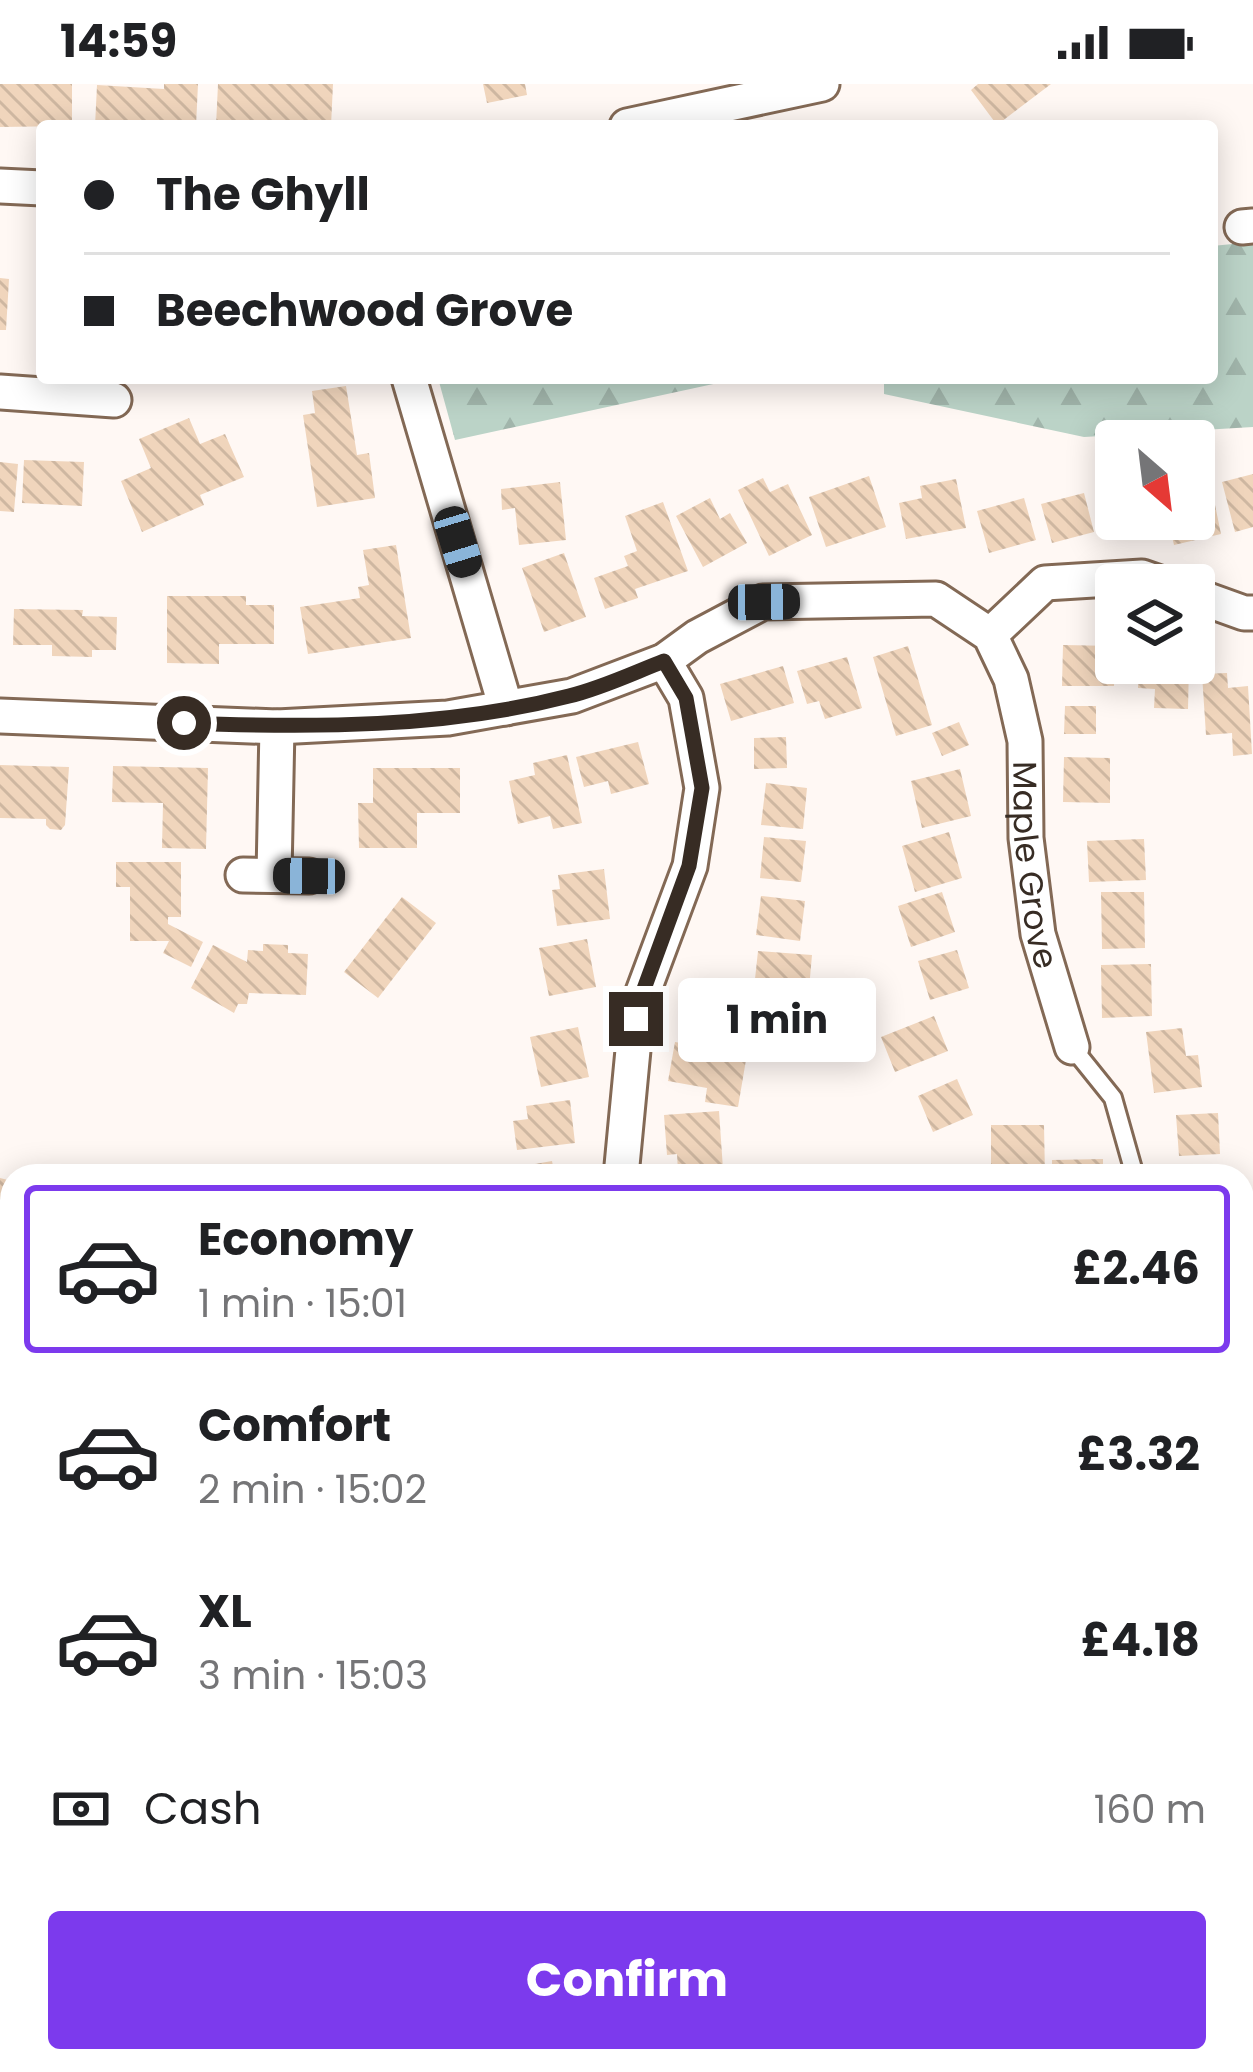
<!DOCTYPE html>
<html lang="en">
<head>
<meta charset="utf-8">
<style>
	:root { --surface:#fff; --page:#f2f2f2; --text:#202124; --muted:#757577; --line:#e0e0e0; --accent:#7c3aed }
	body { margin:0; font-family:Poppins,sans-serif; background:var(--page); color:var(--text); height:100vh; display:flex; flex-direction:column; font-size:45px; white-space:nowrap }
	* { box-sizing:border-box; margin:0 }
	p { font-size:39px; color:var(--muted) }
	.icon { flex:none; width:66px; height:66px; fill:none; stroke:currentColor; stroke-width:2; stroke-linecap:round; stroke-linejoin:round }
	.map { position:relative; flex:1; overflow:hidden }
	.sheet { position:absolute; left:0px; top:1080px; width:1254px; height:909px; display:flex; flex-direction:column; background:var(--surface); border-radius:36px 36px 0 0; box-shadow:0 6px 30px #0003 }
	.sheet>* { flex:none }
	.hud { position:absolute; left:36px; top:36px; width:1182px; height:264px; border-radius:12px; box-shadow:0 6px 30px #0003; display:grid; align-content:center; height:264px; padding:0 48px; background:var(--surface) }
	.needle { width:78px; rotate:152deg }
	.controls { position:absolute; left:1095px; top:336px; display:grid; gap:24px }
	.controls a { display:grid; place-items:center; width:120px; height:120px; border-radius:12px; background:var(--surface); box-shadow:0 6px 30px #0003; font-size:60px }
	.end { position:absolute; width:54px; height:54px; margin:-27px; border:15px solid #372c24; background:#fff; box-shadow:0 0 0 6px #fff }
	.from { border-radius:50% }
	.bubble { position:absolute; height:84px; border-radius:12px; background:var(--surface); box-shadow:0 6px 30px #0003; font-size:39px; font-weight:700; line-height:84px; text-align:center }
	.car { position:absolute; width:36px; height:72px; margin:-36px -18px; border-radius:15px; box-shadow:0 0 9px 3px #0007; background:linear-gradient(#222 24%,#8ab4d8 0 40%,#222 0 76%,#8ab4d8 0 86%,#222 0) }
	.hud b { display:flex; align-items:center; gap:42px; height:114px; font-size:45px }
	.hud b+b { border-top:3px solid var(--line) }
	.hud i { width:30px; height:30px; background:var(--text) }
	ul { padding:21px 0 0; list-style:none }
	li { display:flex; align-items:center; gap:36px; height:168px; margin:0 24px 18px; padding:0 24px; border:6px solid transparent; border-radius:12px }
	li div { flex:1 }
	li b { display:block; font-size:45px }
	li em { font-style:normal; font-weight:700 }
	li.on { border-color:var(--accent) }
	li>.icon { width:108px; height:108px; stroke-width:1.5 }
	.pay { display:flex; align-items:center; gap:30px; height:132px; padding:0 48px; font-size:45px }
	.pay p { margin-inline-start:auto }
	.button { display:flex; gap:24px; margin-top:auto; padding:24px 48px }
	.button a { flex:1; height:138px; border-radius:12px; background:var(--accent); color:#fff; font-size:48px; font-weight:700; line-height:138px; text-align:center }
	.status { display:flex; justify-content:space-between; align-items:center; height:84px; padding:0 60px; background:var(--surface); direction:ltr }
	.status svg { height:33px; fill:currentColor }
	.map>svg:first-child { display:block }
</style>
</head>
<body>
<div class="status"><b>14:59</b><svg viewBox="0 0 49 12"><path d="M0 12V9h3v3zM5 12V6h3v6zM10 12V3h3v9zM15 12V0h3v12zM26 1h20v11H26zM47 4h2v5h-2z"/></svg></div>
<div class="map">
<svg width="1253" height="1988" viewBox="0 0 1253 1988">
	<defs>
		<pattern id="forest-firs" width="22" height="20" patternUnits="userSpaceOnUse" patternTransform="scale(3)"><rect width="22" height="20" fill="#bbd3c7"/><path d="M5 1l3.5 6h-7zM16 11l3.5 6h-7z" fill="#a1b5ab"/></pattern>
		<pattern id="building-back-hatch" width="6" height="6" patternUnits="userSpaceOnUse" patternTransform="scale(3)"><rect width="6" height="6" fill="#f0d5bc"/><path d="M-1 5l2 2M0 0l6 6M5-1l2 2" fill="none" stroke="#ceb7a1"/></pattern>
	</defs>
	<rect width="100%" height="100%" fill="#fff8f4"/>
	<!-- forest -->
	<path fill="url(#forest-firs)" d="M1253 158V343L1084 353 884 310V294H1212V162Z
		M438 294H741L455 356Z
		M0 1322 12 1326V1977H1181L1186 1988H0Z
		M1253 1409V1896L1242 1900V1413Z"/>
	<!-- building -->
	<path fill="url(#building-back-hatch)" d="M0 0H72V42L0 43Z
		M164 0H198L196 42H95L97 1 164 5Z
		M218 0H333L331 42H216Z
		M483 0H525L527 11 487 19Z
		M978 0H1051L997 41 971 6Z
		M0 194 9 195 6 246H0Z
		M346 302 357 371 369 369 375 414 317 423 303 331 315 329 312 307Z
		M189 334 200 360 225 350 244 393 200 411 204 421 142 448 121 397 151 384 139 355Z
		M24 376 84 378 82 422 22 419Z
		M0 378 18 380 14 428 0 427Z
		M1253 390V443L1235 448 1222 398Z
		M869 392 886 443 826 463 809 413Z
		M763 394 770 408 788 400 812 451 769 472 738 406Z
		M956 395 966 444 906 455 899 419 922 414 920 402Z
		M560 398 566 456 519 461 515 424 502 426 501 405Z
		M1116 400V435L1141 437 1111 444 1102 403Z
		M1198 408 1201 419 1214 416 1221 450 1174 461 1168 435H1194V409Z
		M1084 409 1094 448 1052 459 1041 420Z
		M710 414 720 435 730 429 747 459 703 483 676 432Z
		M1024 414 1036 456 989 469 977 427Z
		M663 418 688 487 635 505 638 514 605 525 594 494 628 482 624 472 637 467 625 432Z
		M396 461 411 554 308 570 300 523 360 514 358 503 369 501 363 466Z
		M564 469 586 533 544 548 522 484Z
		M167 512H246V521H274V560H219V580L167 579Z
		M14 525 83 526 82 532 117 533 116 566H92V573L52 572V561H13Z
		M1063 561 1115 562 1114 602H1062Z
		M908 562 932 641 896 652 873 573Z
		M847 573 862 624 825 635 819 617 807 620 797 587Z
		M1139 579H1189L1188 625 1154 624 1155 605 1138 604Z
		M783 582 794 619 731 637 720 600Z
		M1227 589 1228 604 1248 602 1252 670 1233 672 1232 649 1206 651 1202 590Z
		M1065 622H1096V650H1064Z
		M959 638 969 661 942 672 932 649Z
		M786 653 787 684 754 685V654Z
		M638 658 649 700 611 710 608 697 584 703 576 673Z
		M567 671 582 739 553 745 550 732 518 740 509 697 535 691 533 679Z
		M1064 673 1110 674V719L1063 718Z
		M0 681 69 683 65 741 61 746 50 745 46 741V735L0 734Z
		M113 682 208 684 206 765 162 764 163 719 112 718Z
		M373 684H460V729H417V764H359L358 719H373Z
		M960 685 971 732 922 744 911 697Z
		M766 699 807 704 803 745 761 741Z
		M949 748 962 794 915 808 902 762Z
		M764 753 806 757 801 798 760 794Z
		M1144 755 1146 796 1089 798 1087 757Z
		M116 778H181V833H168V840L203 858 191 883 163 869 169 857H130V803H116Z
		M604 785 610 835 557 842 552 806 560 805 558 791Z
		M942 808 955 848 911 863 898 822Z
		M1101 808H1144L1145 864 1102 865Z
		M761 812 805 817 800 857 756 851Z
		M402 813 436 839 378 914 344 888Z
		M587 855 596 903 549 912 539 864Z
		M263 860 288 861V869L308 870 306 911 249 909 247 920H238L234 929 191 904 213 861 247 878 248 866 263 867Z
		M957 866 969 904 930 916 918 877Z
		M758 867 812 871 807 928H793L791 944 762 942 766 895H755Z
		M1151 880 1152 932 1102 934 1101 881Z
		M934 932 948 967 895 988 881 953Z
		M578 943 589 993 541 1003 530 953Z
		M1182 944 1186 972 1198 971 1202 1003 1154 1009 1146 948Z
		M675 958 747 970 738 1023 705 1018 707 1004 668 997Z
		M957 995 973 1031 933 1048 918 1012Z
		M570 1016 575 1059 517 1066 513 1037 528 1035 526 1022Z
		M719 1027 723 1085 678 1088 677 1070 667 1071 664 1031Z
		M1218 1029 1220 1070 1179 1072 1176 1031Z
		M991 1041H1044L1045 1092H991Z
		M1103 1075V1092H1052V1076Z
		M552 1077 555 1092H513L512 1084Z
		M0 1094 12 1097V1205L0 1203Z
		M1253 1964V1988H1217L1236 1980 1235 1977H1242V1968Z"/>
	<g fill="none" stroke-linecap="round" stroke-linejoin="round">
		<!-- service casing -->
		<g stroke="#836955" stroke-width="22">
			<path id="service" d="M1072 963 1113 1014 1135 1092"/>
		</g>
		<!-- minor casing -->
		<g stroke="#836955" stroke-width="39">
			<g id="minor">
				<path d="M627 42 822 0"/>
				<path d="M0 102 42 104"/>
				<path d="M1242 143 1253 142"/>
				<path d="M409 294 506 624"/>
				<path d="M0 308 114 316"/>
				<path d="M1194 511 1244 529H1253"/>
				<path d="M990 551 1045 499 1142 493 1165 501"/>
				<path id="s1" d="M0 632 277 643 448 634 572 612 664 577 697 553 763 518 936 515 990 551 1011 595 1025 657 1026 754 1038 850 1072 963"/>
				<path d="M243 791 309 792"/>
				<path d="M274 791 277 643"/>
				<path d="M621 1092 637 924 690 782 702 704 686 614 664 577"/>
			</g>
		</g>
		<!-- service -->
		<use href="#service" stroke="#fff" stroke-width="16"/>
		<!-- minor -->
		<use href="#minor" stroke="#fff" stroke-width="33"/>
	</g>
	<g fill="none" stroke-linecap="round" stroke-linejoin="round">
		<!-- route -->
		<path stroke="#372c24" stroke-width="15" d="M184 639C312 644 445 644 569 612 602 604 633 589 664 577L686 614 702 704 689 782 637 924 636 935"/>
	</g>
	<g text-anchor="middle" stroke-width="9" stroke-linejoin="round" paint-order="stroke">
		<!-- street labels -->
		<g font-size="33" fill="#372c24" stroke="#fff">
			<text dy="12" stroke="none"><textPath href="#s1" startOffset="1263">Maple Grove</textPath></text>
		</g>
	</g>
</svg>
<div class="controls">
<a><svg class="needle" viewBox="-14 -14 28 28"><path d="M0-13l5 13h-10z" fill="#e53935"/><path d="M0 13l5-13h-10z" fill="#757577"/></svg></a>
<a><svg class="icon" aria-label="layers" viewBox="0 0 24 24"><path d="M12 4l9 5-9 5-9-5zM3 14l9 5 9-5"/></svg></a>
</div>
<i class="end from" style="left:184px;top:639px"></i>
<i class="end" style="left:636px;top:935px"></i>
<div class="bubble" style="left:678px;top:894px;width:198px">1 min</div>
<i class="car" style="left:458px;top:458px;rotate:163deg"></i>
<i class="car" style="left:764px;top:518px;rotate:89deg"></i>
<i class="car" style="left:309px;top:792px;rotate:271deg"></i>
<div class="hud">
<b><i class="from"></i>The Ghyll</b>
<b><i></i>Beechwood Grove</b>
</div>
<section class="sheet">
<ul>
<li class="on"><svg class="icon" aria-label="car" viewBox="0 0 24 24"><path d="M5 17H2v-5l4-1 3-4h7l3 4 3 1v5h-3M9 17h6M6 11h13"/><circle cx="7" cy="17" r="2"/><circle cx="17" cy="17" r="2"/></svg><div><b>Economy</b><p>1 min · 15:01</p></div><em>£2.46</em></li>
<li><svg class="icon" aria-label="car" viewBox="0 0 24 24"><path d="M5 17H2v-5l4-1 3-4h7l3 4 3 1v5h-3M9 17h6M6 11h13"/><circle cx="7" cy="17" r="2"/><circle cx="17" cy="17" r="2"/></svg><div><b>Comfort</b><p>2 min · 15:02</p></div><em>£3.32</em></li>
<li><svg class="icon" aria-label="car" viewBox="0 0 24 24"><path d="M5 17H2v-5l4-1 3-4h7l3 4 3 1v5h-3M9 17h6M6 11h13"/><circle cx="7" cy="17" r="2"/><circle cx="17" cy="17" r="2"/></svg><div><b>XL</b><p>3 min · 15:03</p></div><em>£4.18</em></li>
</ul>
<div class="pay"><svg class="icon" aria-label="cash" viewBox="0 0 24 24"><path d="M3 7h18v10H3z"/><circle cx="12" cy="12" r="2"/></svg>Cash<p>160 m</p></div>
<div class="button"><a>Confirm</a></div>
</section>
</div>
</body>
</html>
